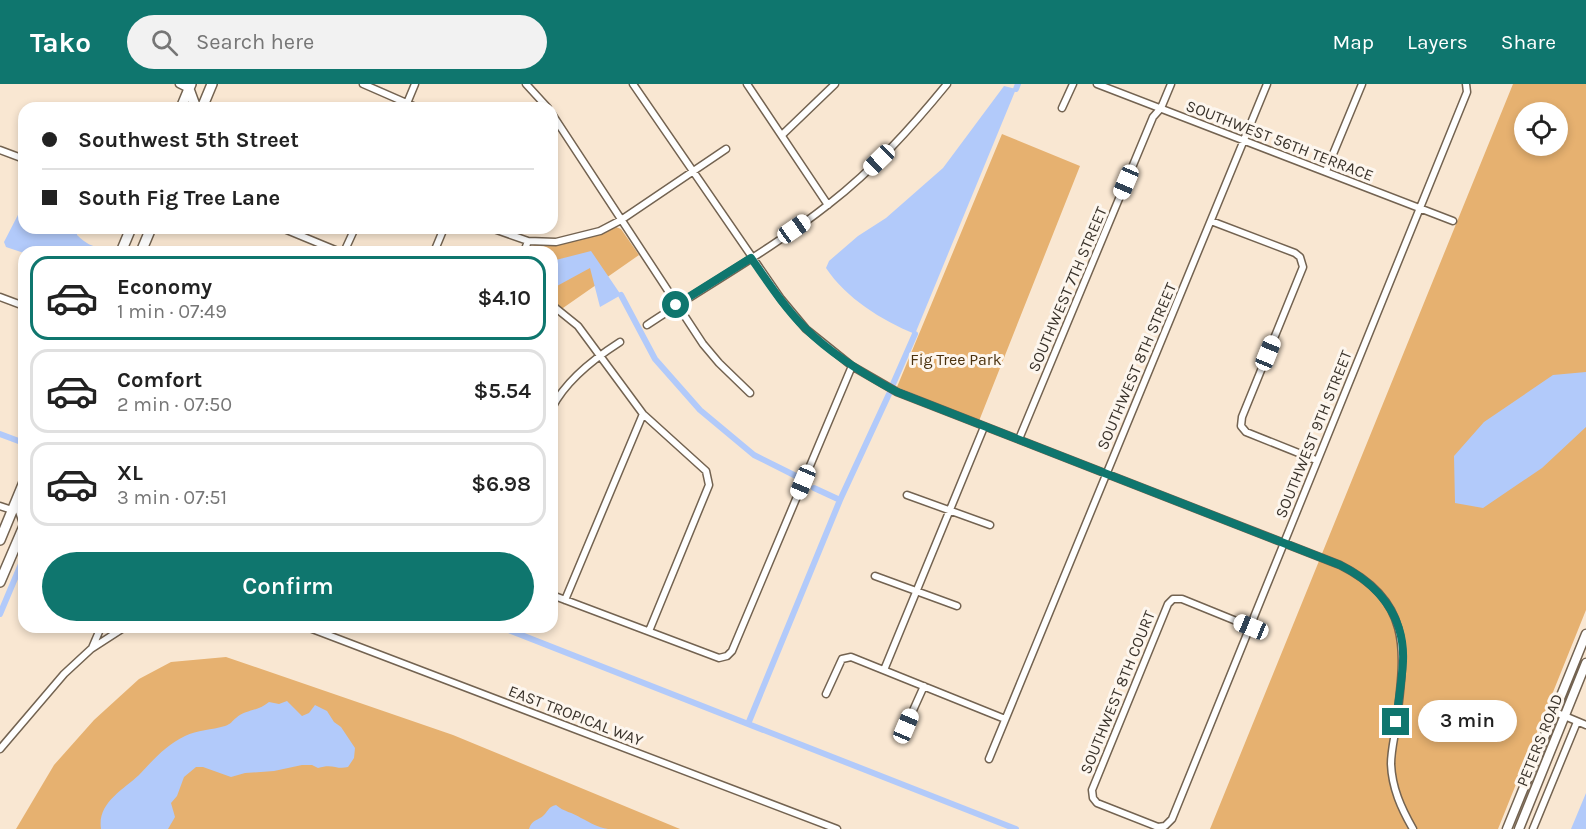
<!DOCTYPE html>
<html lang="en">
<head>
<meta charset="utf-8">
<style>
	:root { --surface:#fff; --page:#f2f2f2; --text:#222; --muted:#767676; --line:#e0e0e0; --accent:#0f766e }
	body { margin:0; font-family:Karla,sans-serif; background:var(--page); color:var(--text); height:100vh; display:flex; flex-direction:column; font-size:22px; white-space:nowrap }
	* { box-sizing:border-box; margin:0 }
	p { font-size:20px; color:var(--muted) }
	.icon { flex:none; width:33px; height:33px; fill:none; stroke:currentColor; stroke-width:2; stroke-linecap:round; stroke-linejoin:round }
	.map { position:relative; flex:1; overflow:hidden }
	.panel { position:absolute; left:18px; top:162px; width:540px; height:387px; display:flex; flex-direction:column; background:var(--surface); border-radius:18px; box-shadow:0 3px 9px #0003 }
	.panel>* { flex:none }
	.top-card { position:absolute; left:18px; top:18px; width:540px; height:132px; border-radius:18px; box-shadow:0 3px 9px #0003; display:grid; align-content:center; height:132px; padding:0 24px; background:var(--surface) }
	.fabs { position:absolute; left:1514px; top:18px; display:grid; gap:12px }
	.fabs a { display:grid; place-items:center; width:54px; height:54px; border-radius:50%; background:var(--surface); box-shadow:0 3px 9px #0003; font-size:30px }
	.end { position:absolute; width:27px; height:27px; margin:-14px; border:8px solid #0f766e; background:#fff; box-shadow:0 0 0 3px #fff }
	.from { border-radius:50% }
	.bubble { position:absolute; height:42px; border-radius:21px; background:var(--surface); box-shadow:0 3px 9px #0003; font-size:20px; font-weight:600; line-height:42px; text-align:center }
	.car { position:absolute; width:18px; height:36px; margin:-18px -9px; border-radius:8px; box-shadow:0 0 4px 2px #0007; background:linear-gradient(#fff 24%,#345 0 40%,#fff 0 76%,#345 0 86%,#fff 0) }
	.top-card b { display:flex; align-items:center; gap:21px; height:57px; font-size:22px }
	.top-card b+b { border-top:2px solid var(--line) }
	.top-card i { width:15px; height:15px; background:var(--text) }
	ul { padding:10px 0 0; list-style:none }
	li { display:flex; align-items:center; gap:18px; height:84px; margin:0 12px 9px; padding:0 12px; border:3px solid var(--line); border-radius:18px }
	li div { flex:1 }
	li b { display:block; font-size:22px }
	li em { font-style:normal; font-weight:600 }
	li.selected { border-color:var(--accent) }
	li>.icon { width:54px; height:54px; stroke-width:1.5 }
	.primary-button { display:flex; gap:12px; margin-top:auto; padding:12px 24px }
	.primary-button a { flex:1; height:69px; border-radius:36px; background:var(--accent); color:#fff; font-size:24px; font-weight:600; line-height:69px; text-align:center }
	header { display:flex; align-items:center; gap:36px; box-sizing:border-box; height:84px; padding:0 30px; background:var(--accent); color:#fff }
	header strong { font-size:28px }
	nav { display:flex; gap:33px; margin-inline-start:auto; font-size:21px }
	.search { width:420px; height:54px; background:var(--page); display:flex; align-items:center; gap:15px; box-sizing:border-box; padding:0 21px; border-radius:33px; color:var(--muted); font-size:22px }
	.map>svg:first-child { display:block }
</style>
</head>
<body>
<header>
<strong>Tako</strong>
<div class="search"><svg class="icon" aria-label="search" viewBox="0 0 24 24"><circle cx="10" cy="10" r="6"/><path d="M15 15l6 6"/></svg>Search here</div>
<nav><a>Map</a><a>Layers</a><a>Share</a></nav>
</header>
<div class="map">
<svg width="1586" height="745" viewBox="0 0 1586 745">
	<rect width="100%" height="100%" fill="#f9e7d2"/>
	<!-- green -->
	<path fill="#e6b170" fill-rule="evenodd" d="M1513 0H1586V526L1498 745H1210ZM1524 28H1557V62H1524Z
		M1002 50 1080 82 979 337 897 303Z
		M616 143 621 145 639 171 563 224H560L552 218V168L528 167 534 161 581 156Z
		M226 573 453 651 680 745H16L54 681 94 636 139 595 171 578Z"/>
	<!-- water -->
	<path fill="#b2cafa" d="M1004 2 1016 5 915 250C881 236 846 214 826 184L829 177 858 152 886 134 943 84Z
		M24 123V144H77V151C85 159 92 163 103 164L102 168 24 169 6 163 4 158 21 125Z
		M591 167 621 211 600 223 590 184 557 202 552 199V177Z
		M1586 288V343L1542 384 1483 424 1455 419 1454 372 1484 338 1553 291Z
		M287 617 302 632 309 629 315 621 327 627 334 638 341 643 355 664 354 674 348 683C336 686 333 679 318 684L312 681H302L274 687 245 689 231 693 203 683H196L184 693 177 712 171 719 175 733 168 745H101C97 719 123 706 139 691 153 676 166 661 185 652 197 646 212 646 225 642 231 640 232 637 236 634 246 625 257 628 269 618L279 620Z
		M1586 709V745H1571Z
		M556 721C564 728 572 728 581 734 591 739 597 743 608 745H529C532 735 538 737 544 731 549 726 548 723 556 721Z"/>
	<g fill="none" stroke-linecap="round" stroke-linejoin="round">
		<!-- canal -->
		<path stroke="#b2cafa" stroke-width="6" d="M1016 5 1018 0
			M621 211 655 275 700 326 754 371 796 392
			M893 300 915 250
			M0 350 24 359
			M814 404 840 416
			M0 530 24 473
			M501 543 1016 745
			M748 640 840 416 889 310"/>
		<!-- street casing -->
		<g stroke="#736351" stroke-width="9">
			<path id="street" d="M179 0 189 5
				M363 0 418 24
				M526 0 548 24
				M633 0 781 215 806 245 852 282 897 308 1340 481C1416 519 1404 572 1396 643 1394 655 1391 668 1391 680 1392 704 1401 724 1413 745
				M747 0 828 121
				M1097 0 1453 137
				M405 24 415 0
				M1062 24 1073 0
				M552 30 703 260 719 279 750 309
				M782 51 835 0
				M0 66 24 75
				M1326 87 1362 0
				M1211 137 1295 169 1300 173 1303 183 1242 333 1241 342 1246 348 1316 376
				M282 144 340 168
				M491 144 528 157 556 158 600 147 621 136 726 65
				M344 168 355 144
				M434 168 444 144
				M524 168 528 157
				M0 213 24 222
				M552 221 578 242 643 330 706 387 709 401 649 547
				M647 241C707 201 772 165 829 120 874 85 911 44 947 0
				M552 324C566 296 595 274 620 258
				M1019 355 1153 33 1161 24 1171 0
				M907 411 990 441
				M0 422 12 426
				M875 492 957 522
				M552 511 719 574 727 572 732 567 852 282
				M565 516 643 330
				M307 543 837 745
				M1251 543 1182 515H1173L1168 520 1092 706 1093 714 1097 719 1158 743 1165 742 1172 735C1271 493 1368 250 1467 8L1466 0
				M92 564 101 543
				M884 586 984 343
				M826 610 842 575 851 573 1005 635
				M1555 628 1586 641
				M906 642 924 602
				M0 665 64 590 91 565 125 543
				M989 675 1267 0
				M1533 745 1577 638"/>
		</g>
		<!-- secondary casing -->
		<g stroke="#736351" stroke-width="11">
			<path id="secondary" d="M1507 745 1586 550
				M1519 745 1586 579"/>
		</g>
		<!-- primary casing -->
		<g stroke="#736351" stroke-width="12">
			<path id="primary" d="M189 5 196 24
				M181 24 191 0
				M202 24 212 0
				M121 168 131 144
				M141 168 151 144
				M17 416 24 438
				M0 456 24 398
				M0 498 24 442"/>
		</g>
		<!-- street -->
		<use href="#street" stroke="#fff" stroke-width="6"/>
		<!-- secondary -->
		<use href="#secondary" stroke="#fff" stroke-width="8"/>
		<!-- primary -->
		<use href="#primary" stroke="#fff" stroke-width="9"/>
	</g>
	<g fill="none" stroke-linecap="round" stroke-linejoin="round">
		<!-- route -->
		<path stroke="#0f766e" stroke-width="8" d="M676 221 751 174C768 198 784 223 805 244 831 270 865 291 897 308L1340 481C1378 500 1405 532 1403 577 1402 598 1398 618 1396 638"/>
	</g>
	<g text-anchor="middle" stroke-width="6" stroke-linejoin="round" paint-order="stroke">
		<!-- street labels -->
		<g font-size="16" fill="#3a332b" stroke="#fdf6ee">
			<text transform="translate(1280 56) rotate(21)" y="6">SOUTHWEST 56TH TERRACE</text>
			<text transform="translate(1067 205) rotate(-67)" y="6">SOUTHWEST 7TH STREET</text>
			<text transform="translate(1136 282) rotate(-67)" y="6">SOUTHWEST 8TH STREET</text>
			<text transform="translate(1313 350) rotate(-68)" y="6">SOUTHWEST 9TH STREET</text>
			<text transform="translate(1117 608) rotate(-68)" y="6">SOUTHWEST 8TH COURT</text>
			<text transform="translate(576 631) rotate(21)" y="6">EAST TROPICAL WAY</text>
			<text transform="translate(1539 656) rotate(-68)" y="6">PETERS ROAD</text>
		</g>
		<!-- park labels -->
		<g font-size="16" fill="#4b320f" stroke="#fdf6ee">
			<text x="956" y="281">Fig Tree Park</text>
		</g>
	</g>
</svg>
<div class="fabs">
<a><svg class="icon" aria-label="locate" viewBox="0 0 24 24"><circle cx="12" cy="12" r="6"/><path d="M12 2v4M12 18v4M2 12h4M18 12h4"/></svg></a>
</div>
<i class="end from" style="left:676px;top:221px"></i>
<i class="end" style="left:1396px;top:638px"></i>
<div class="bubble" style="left:1418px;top:616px;width:99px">3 min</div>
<i class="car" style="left:879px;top:76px;rotate:226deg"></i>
<i class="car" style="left:1126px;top:98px;rotate:203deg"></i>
<i class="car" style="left:794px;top:145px;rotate:55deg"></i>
<i class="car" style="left:1268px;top:269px;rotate:22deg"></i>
<i class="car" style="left:803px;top:398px;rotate:203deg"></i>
<i class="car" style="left:1251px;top:543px;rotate:292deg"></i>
<i class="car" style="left:906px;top:642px;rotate:23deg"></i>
<div class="top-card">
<b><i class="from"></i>Southwest 5th Street</b>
<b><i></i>South Fig Tree Lane</b>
</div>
<section class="panel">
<ul>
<li class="selected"><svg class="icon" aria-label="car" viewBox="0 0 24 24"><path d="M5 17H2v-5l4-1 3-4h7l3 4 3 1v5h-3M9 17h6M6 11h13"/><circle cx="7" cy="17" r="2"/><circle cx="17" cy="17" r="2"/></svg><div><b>Economy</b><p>1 min · 07:49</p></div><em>$4.10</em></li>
<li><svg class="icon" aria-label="car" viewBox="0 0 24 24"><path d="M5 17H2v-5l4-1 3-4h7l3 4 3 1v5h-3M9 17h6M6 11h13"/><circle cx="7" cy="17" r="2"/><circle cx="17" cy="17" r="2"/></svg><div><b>Comfort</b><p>2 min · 07:50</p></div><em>$5.54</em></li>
<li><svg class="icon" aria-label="car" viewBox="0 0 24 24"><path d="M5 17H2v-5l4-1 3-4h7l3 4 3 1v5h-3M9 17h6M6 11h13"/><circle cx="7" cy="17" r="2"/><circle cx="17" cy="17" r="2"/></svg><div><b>XL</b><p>3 min · 07:51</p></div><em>$6.98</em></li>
</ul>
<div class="primary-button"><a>Confirm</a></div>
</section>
</div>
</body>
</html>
